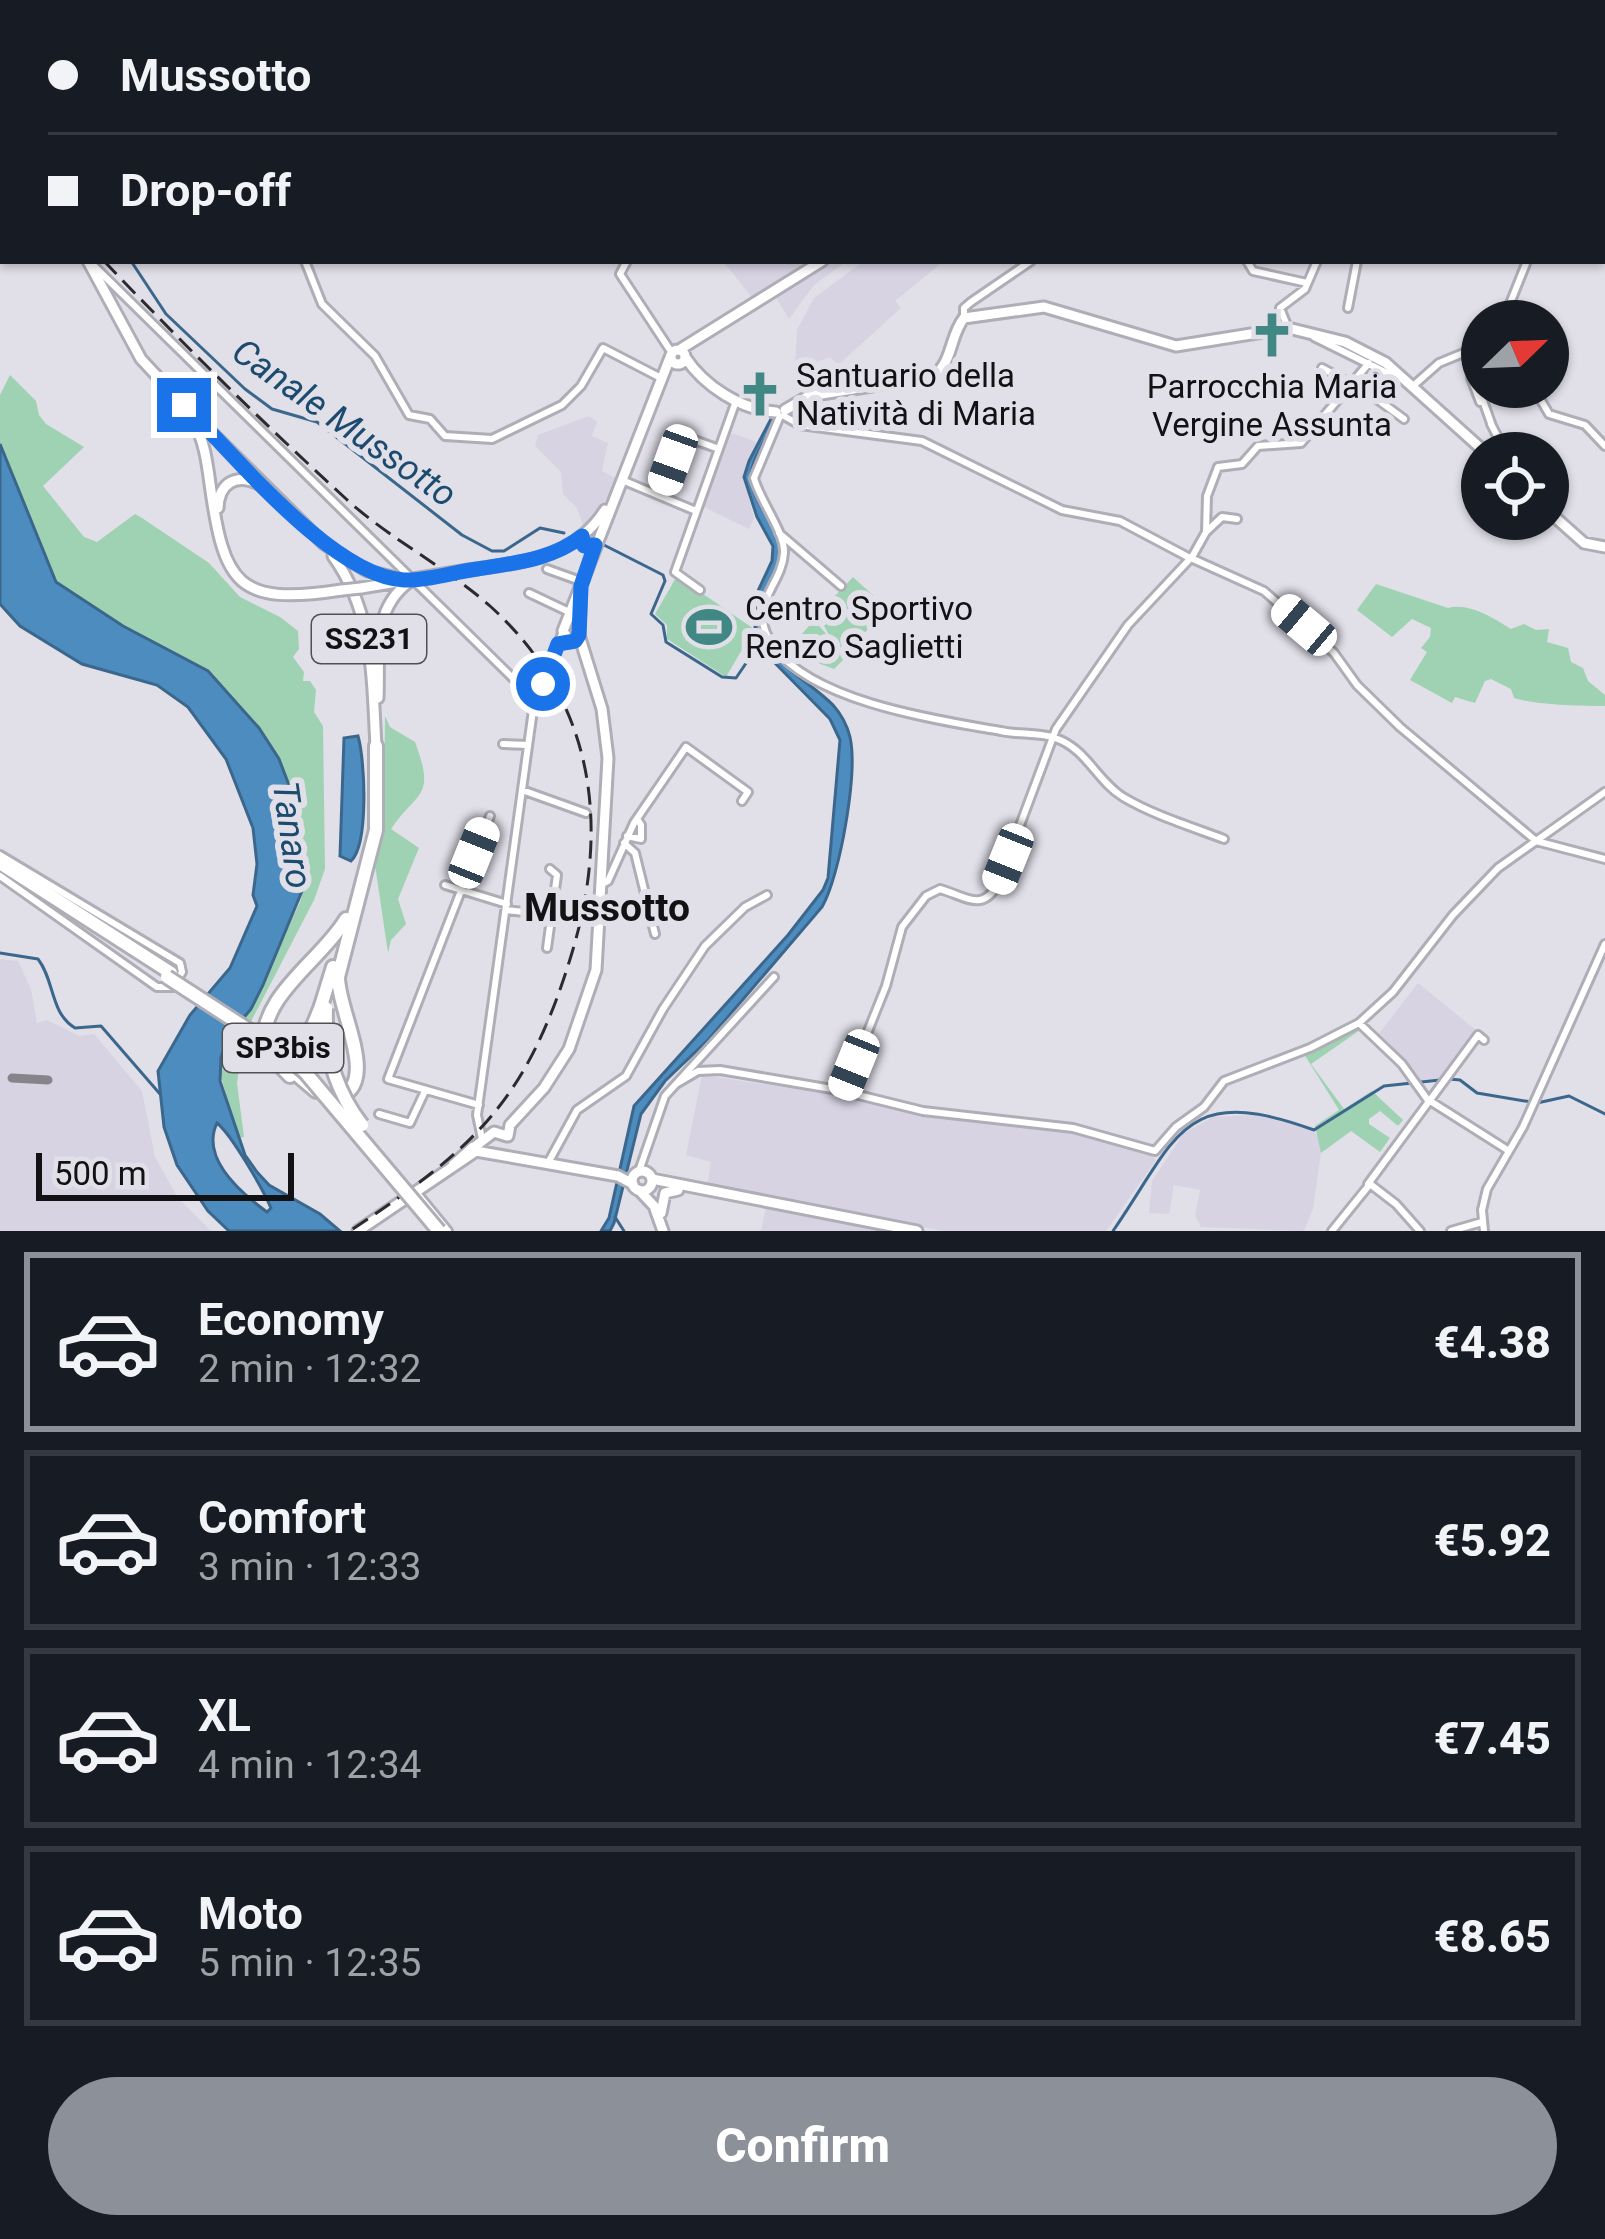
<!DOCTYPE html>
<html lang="en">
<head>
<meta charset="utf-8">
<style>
	:root { --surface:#171b24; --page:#242831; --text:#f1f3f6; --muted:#9ea1a6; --line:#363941; --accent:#8c9099 }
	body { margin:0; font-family:Roboto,sans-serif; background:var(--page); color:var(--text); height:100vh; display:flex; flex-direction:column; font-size:45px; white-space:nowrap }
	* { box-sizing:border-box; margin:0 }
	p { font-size:39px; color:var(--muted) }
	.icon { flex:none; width:66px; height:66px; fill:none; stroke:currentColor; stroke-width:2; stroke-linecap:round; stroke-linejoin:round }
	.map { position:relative; height:1231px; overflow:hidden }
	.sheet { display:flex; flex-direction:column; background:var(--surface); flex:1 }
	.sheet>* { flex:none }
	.guide { position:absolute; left:0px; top:0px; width:1605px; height:264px; box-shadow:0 3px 9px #0004; display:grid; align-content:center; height:264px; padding:0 48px; background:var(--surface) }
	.needle { width:78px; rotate:67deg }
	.controls { position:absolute; left:1461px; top:300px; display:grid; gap:24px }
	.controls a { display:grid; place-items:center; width:108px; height:108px; border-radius:50%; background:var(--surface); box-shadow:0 3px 9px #0004; font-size:60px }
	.scale { position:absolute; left:36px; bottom:30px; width:258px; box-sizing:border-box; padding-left:12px; border:6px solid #121215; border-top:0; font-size:33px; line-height:42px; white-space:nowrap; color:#121215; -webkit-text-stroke:9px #e1dfe8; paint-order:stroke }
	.end { position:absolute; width:54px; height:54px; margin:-27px; border:15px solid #1a73e8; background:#fff; box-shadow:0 0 0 6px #fff }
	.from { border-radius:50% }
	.car { position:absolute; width:36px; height:72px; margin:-36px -18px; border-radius:15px; box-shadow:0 0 9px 3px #0007; background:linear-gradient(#fff 24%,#345 0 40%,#fff 0 76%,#345 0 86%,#fff 0) }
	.guide b { display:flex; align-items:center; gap:42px; height:114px; font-size:45px }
	.guide b+b { border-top:3px solid var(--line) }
	.guide i { width:30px; height:30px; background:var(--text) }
	ul { padding:21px 0 0; list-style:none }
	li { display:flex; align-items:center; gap:36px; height:180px; margin:0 24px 18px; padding:0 24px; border:6px solid var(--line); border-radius:0px }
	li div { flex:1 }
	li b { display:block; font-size:45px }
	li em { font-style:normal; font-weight:800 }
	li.selected { border-color:var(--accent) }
	li>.icon { width:108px; height:108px; stroke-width:1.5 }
	.action { display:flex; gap:24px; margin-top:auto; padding:24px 48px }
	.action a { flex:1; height:138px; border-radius:72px; background:var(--accent); color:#fff; font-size:48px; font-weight:800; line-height:138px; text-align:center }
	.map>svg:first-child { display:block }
</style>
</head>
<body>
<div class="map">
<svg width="1605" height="1231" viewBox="0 0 1605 1231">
	<rect width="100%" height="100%" fill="#e1dfe8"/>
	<!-- built -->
	<path fill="#d7d3e3" d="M723 261H847L814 285 789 319 771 289 753 299Z
		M864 261H944L895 301 901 308 838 365 830 357 795 370 797 330 814 298Z
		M589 416 597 422 592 436 608 443 602 471 618 479 592 523 583 525 577 508 563 494 561 472 535 446 538 435Z
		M728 432 757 442 743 475 754 518 749 529 702 506Z
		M0 959 18 961 31 989 37 1023 47 1020 79 1036 94 1034 142 1091 155 1157 178 1198 211 1231H0Z
		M1418 983 1477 1031 1439 1079 1419 1082 1378 1035Z
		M702 1075 1075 1130 1145 1150 1156 1160 1106 1231H944L707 1186 711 1162 686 1155Z
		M1255 1115 1303 1127 1315 1133 1322 1145 1313 1209 1304 1231 1201 1227 1195 1216 1200 1190 1174 1185 1169 1214 1149 1213 1152 1181 1184 1133 1213 1117Z
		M766 1208 899 1231H761Z"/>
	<!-- green -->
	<path fill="#9fd2b3" d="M10 375 36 401 39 415 46 424 84 447 43 486 84 537 97 542 135 514 142 518 209 563 240 597 280 617 298 631 299 649 293 657 304 672 303 681H310L316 690 314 712 323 726 325 869 314 900 244 1035 237 1083 244 1137 238 1138 219 1069 231 1033 251 1009 300 902 307 879 295 801 279 759 259 728 208 671 123 626 56 582 0 444V395Z
		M677 576 754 629 726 677 667 639V625L655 614Z
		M853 577 888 609 845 653 837 646 846 657 834 669 805 658 790 648 814 620 834 643 824 626 843 607 834 597Z
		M1376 584 1448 608C1468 602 1494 618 1511 629L1524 624 1536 630 1549 629 1547 642 1568 648 1571 662 1583 668 1588 681 1605 695V706C1579 706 1536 705 1514 698L1511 689 1491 679 1485 681 1475 703 1455 697 1452 703 1410 680 1427 652 1421 648 1430 637 1431 628 1412 619 1392 637 1357 610Z
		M385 716 390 727 415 742C436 798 418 790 391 829L419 848 398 899 406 924 391 940 388 953 375 865 384 829Z
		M1355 1025 1363 1028 1311 1064 1344 1109 1372 1091 1403 1120 1398 1126 1380 1111 1369 1119V1124L1390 1138 1380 1152 1351 1131 1321 1153 1315 1126 1339 1110 1304 1054Z"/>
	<!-- water -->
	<path fill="#4d8cbf" stroke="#3b678c" stroke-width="3" fill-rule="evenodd" d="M772 417 776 419C769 435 750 460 751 478 752 505 782 527 780 554 778 585 746 605 766 642 780 668 812 684 833 705 841 714 847 725 850 737 858 773 840 876 822 907L709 1039 665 1081 641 1114 614 1223 610 1231H601L609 1218 634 1106 788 935 823 890 828 878 840 740 830 719 767 655 755 628 756 595 772 561 773 546 757 517 744 477 749 461Z
		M0 444 56 582 123 626 208 671 259 728 279 759 295 801 307 879 263 985 251 1009 231 1033 221 1057 220 1081 245 1155 257 1172 269 1185 320 1214 340 1231H229L208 1211 177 1165 164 1127 158 1071 190 1015 230 968 257 906 253 895 257 864 253 828 226 759 188 707 157 685 82 664 20 626 0 604ZM217 1123C231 1134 263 1189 271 1208L267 1212C241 1193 200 1158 217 1123Z
		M358 736C365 760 369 844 351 861L340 856 344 738Z"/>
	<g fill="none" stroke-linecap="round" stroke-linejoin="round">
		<!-- stream -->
		<path stroke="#3b678c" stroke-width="3" d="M1153 0 1154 3
			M0 74 3 79
			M131 261 166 314 245 389 272 409 317 422 462 535 492 551H504L540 528 564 533
			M604 545 663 575 665 581 651 614 663 625 666 642 722 677 736 678 757 647H765
			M0 953 38 959C55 981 50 1013 75 1028L101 1026 160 1094
			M1449 1079 1460 1080 1477 1093 1537 1103 1569 1096 1605 1114
			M615 1217 624 1231
			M1113 1231C1178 1137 1182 1082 1314 1130L1384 1086 1440 1080"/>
		<!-- taxiway -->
		<path stroke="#86848b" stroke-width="9" d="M12 1078 48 1080"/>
		<!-- minor casing -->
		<g stroke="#afadb6" stroke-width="12">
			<path id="minor" d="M695 0 697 3
				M178 3V0
				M650 3 653 0
				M875 3 877 0
				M1176 3 1178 0
				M1573 3 1576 0
				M305 261 322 304 375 356 409 415 430 419 445 436 492 439 562 405 581 386 603 348 661 378
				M627 261 620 274 672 353
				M1247 261 1253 271 1307 283
				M92 264 530 695
				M1348 308 1357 261
				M964 318V308L971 302 1031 261
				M1503 321 1527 261
				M1288 328 1280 308 1305 289 1317 261
				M1314 337 1397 378
				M1322 368 1370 394 1404 419
				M1413 386 1439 363 1478 347
				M1480 402 1471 378 1482 342
				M780 416 754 478C760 501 785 532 784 553 782 587 744 605 774 647 814 702 937 720 1001 731 1018 735 1038 732 1055 738 1086 748 1097 781 1123 797 1153 815 1192 827 1224 839
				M784 416 800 425 922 441 1062 510 1120 521 1188 557
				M1491 424 1506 453
				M1492 426 1481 395 1484 390 1499 388 1539 397 1549 414 1585 425 1605 446
				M622 480 696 511
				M660 495 682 440 689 438 719 449
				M1206 532 1222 517 1237 519
				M779 533 841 586
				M1192 557 1206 532 1207 496 1218 467 1242 464 1258 446 1301 443 1369 363
				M1193 559 1264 591 1334 653 1357 685 1400 727 1536 841 1605 859
				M547 569 583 582
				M700 590 675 572 736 401
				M529 593 569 612
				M503 744 528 745
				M522 790 586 813
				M627 836 641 839V825L637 819
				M624 843 635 853 655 934
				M0 855 180 963 182 972 173 987H157L0 876
				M602 884 608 881 634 823 686 747 748 792 742 801
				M445 885 507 904
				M506 910 552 915
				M547 948 557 875 550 869
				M1359 1023 1393 992 1453 915 1498 868 1605 792
				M676 1084 698 1071 720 1070 838 1090 923 1111 1073 1128 1155 1151 1176 1127 1204 1107 1224 1081 1310 1048 1359 1023 1402 1064 1427 1099 1509 1151
				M844 1091 886 986 902 927 926 896 940 889C965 896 982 913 998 884L1056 729 1128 625 1188 561
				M479 1105 388 1079 490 816
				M379 1114 410 1123 425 1091
				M482 1139 477 1115 533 710 563 631
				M548 1163 577 1110 626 1076 663 1009 705 946 745 907 767 895
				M452 1164 472 1146
				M639 1171 665 1096 774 977
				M1368 1184 1478 1035 1484 1040
				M416 1192 448 1231
				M1332 1231 1370 1184 1396 1204 1420 1231
				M1451 1231 1482 1222
				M1484 1231 1482 1210 1487 1189 1523 1127 1605 944"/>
		</g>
		<!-- major casing -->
		<g stroke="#afadb6" stroke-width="15">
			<path id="major" d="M1222 3 1224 0
				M1243 3 1246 0
				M0 174 3 176
				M88 261 141 359 184 405 324 544 367 571 406 580
				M671 357a7 7 0 1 1 14 0a7 7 0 1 1-14 0Z
				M679 350 822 261
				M685 357C704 386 741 410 776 412
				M785 410 809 396 934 376C953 361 950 335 964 318L1044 307 1176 346 1288 328 1345 342 1386 363 1486 453
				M193 420C204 440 207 461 210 484 224 585 237 606 342 590
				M218 508C219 483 236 473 259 484
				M1548 511 1584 543 1605 547
				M333 556C374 613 372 678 376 746
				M462 571C516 563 574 560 605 510
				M361 588 397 582
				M570 642 563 631 671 355
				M378 698C380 655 371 610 409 582
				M508 1136 510 1125 544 1088 569 1049 596 970 608 758 602 709 579 635 581 586
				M473 1148 494 1132 507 1136
				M632 1181a10 10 0 1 1 20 0a10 10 0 1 1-20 0Z
				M652 1179 917 1231
				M639 1190 654 1206 663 1231
				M661 1213 665 1193 678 1190
				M358 1231 476 1151 618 1176 633 1184"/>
		</g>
		<!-- highway casing -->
		<g stroke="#afadb6" stroke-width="18">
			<path id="highway" d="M0 863 171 973
				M321 1006 333 967
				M289 1068 316 1091
				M290 1076 264 1049C258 996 321 961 346 919
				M334 1099C383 1087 338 1013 338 977L376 830V746"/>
		</g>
		<!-- minor -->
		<use href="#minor" stroke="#fff" stroke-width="6"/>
		<!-- major -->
		<use href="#major" stroke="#fff" stroke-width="9"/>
		<!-- highway -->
		<use href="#highway" stroke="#fff" stroke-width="12"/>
		<!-- rail -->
		<path stroke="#2b2a2e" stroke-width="3" stroke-dasharray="18 9" stroke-linecap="butt" d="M0 130 3 134
			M104 261C181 342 262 422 344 497 389 539 445 566 490 606 595 701 611 826 571 956 526 1103 474 1148 350 1231"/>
		<!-- major-bridge casing -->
		<g stroke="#afadb6" stroke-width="15" stroke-linecap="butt">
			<path id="major-bridge" d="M413 579 462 571
				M342 590 361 588"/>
		</g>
		<!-- highway-bridge casing -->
		<g stroke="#afadb6" stroke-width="18" stroke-linecap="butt">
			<path id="highway-bridge" d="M167 977 275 1047 305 1072 439 1231
				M326 1008C324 1052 335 1090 362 1125
				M265 1031 283 1040 302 1037 313 1026 321 1006"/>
		</g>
		<!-- major-bridge -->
		<use href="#major-bridge" stroke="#fff" stroke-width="9"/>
		<!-- highway-bridge -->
		<use href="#highway-bridge" stroke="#fff" stroke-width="12"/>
	</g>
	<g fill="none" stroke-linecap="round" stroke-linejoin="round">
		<!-- route -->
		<path stroke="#1a73e8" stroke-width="15" d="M184 405C235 455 333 577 404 580 427 581 454 572 477 569 514 563 552 560 582 536L584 546 595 545 581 586 579 635 575 641 558 644 543 684"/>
	</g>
	<!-- icons -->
	<defs>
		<g id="church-bare" transform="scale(3.6)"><path d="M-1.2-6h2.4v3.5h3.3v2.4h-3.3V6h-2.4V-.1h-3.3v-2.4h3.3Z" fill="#418884" stroke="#e1dfe8" stroke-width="2.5" paint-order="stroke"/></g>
		<g id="stadium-bare" transform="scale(3.6)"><path d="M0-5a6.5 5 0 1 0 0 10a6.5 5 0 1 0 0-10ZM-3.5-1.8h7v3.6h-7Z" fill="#418884" stroke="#e1dfe8" stroke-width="2.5" paint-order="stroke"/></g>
	</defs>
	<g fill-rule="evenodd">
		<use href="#church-bare" x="1272" y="335"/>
		<use href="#church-bare" x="760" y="394"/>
		<use href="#stadium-bare" x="709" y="627"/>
	</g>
	<g text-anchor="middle" stroke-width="12" stroke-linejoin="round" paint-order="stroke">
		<!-- shield labels -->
		<g fill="#e1dfe8" stroke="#505054" stroke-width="3">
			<rect x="312" y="615" width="114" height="48" rx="9"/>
			<rect x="223" y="1024" width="120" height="48" rx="9"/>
		</g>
		<g font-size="30" font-weight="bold" fill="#121215">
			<text x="369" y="649">SS231</text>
			<text x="283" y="1058">SP3bis</text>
		</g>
		<!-- poi labels -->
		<g font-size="33" fill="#121215" stroke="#e1dfe8" text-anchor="start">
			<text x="796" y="387">Santuario della<tspan x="796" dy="38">Natività di Maria</tspan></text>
			<text x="1272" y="398" text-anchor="middle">Parrocchia Maria<tspan x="1272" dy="38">Vergine Assunta</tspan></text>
			<text x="745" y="620">Centro Sportivo<tspan x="745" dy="38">Renzo Saglietti</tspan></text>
		</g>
		<!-- water labels -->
		<g font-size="36" font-style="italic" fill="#1c4b6f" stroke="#e1dfe8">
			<text transform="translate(345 422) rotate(35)" y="13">Canale Mussotto</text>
			<text transform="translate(293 835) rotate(82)" y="13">Tanaro</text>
		</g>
		<!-- quarter labels -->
		<g font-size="39" font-weight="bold" fill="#121215" stroke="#e1dfe8">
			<text x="607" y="921">Mussotto</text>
		</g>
	</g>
</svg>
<div class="controls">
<a><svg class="needle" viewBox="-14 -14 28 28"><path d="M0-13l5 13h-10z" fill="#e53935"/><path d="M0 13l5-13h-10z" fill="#9ea1a6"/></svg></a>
<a><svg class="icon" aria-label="locate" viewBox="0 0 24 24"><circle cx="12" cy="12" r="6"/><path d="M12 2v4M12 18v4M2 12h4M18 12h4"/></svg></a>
</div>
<div class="scale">500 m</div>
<i class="end from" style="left:543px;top:684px"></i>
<i class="end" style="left:184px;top:405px"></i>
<i class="car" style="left:673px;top:460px;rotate:200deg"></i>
<i class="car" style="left:1304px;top:625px;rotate:310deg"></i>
<i class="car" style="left:474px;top:853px;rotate:22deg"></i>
<i class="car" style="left:1008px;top:859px;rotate:202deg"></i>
<i class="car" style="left:854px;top:1065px;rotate:202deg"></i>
<div class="guide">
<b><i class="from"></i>Mussotto</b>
<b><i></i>Drop-off</b>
</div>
</div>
<section class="sheet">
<ul>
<li class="selected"><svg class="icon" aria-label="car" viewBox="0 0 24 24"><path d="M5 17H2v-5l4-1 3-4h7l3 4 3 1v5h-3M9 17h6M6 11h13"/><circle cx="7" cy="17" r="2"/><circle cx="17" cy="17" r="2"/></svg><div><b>Economy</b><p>2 min · 12:32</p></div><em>€4.38</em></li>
<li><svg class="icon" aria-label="car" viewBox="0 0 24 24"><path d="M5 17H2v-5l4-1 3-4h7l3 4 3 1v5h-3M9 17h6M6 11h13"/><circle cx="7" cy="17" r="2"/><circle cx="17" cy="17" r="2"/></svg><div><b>Comfort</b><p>3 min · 12:33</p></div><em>€5.92</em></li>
<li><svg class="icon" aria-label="car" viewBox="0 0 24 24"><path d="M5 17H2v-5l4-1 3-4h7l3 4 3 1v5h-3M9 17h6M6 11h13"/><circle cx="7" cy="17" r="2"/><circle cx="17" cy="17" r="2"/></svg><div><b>XL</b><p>4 min · 12:34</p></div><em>€7.45</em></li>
<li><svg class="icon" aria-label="car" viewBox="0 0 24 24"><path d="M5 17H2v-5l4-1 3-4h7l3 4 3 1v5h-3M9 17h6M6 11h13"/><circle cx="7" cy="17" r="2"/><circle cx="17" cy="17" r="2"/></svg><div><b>Moto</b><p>5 min · 12:35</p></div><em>€8.65</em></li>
</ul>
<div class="action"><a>Confirm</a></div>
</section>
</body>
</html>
